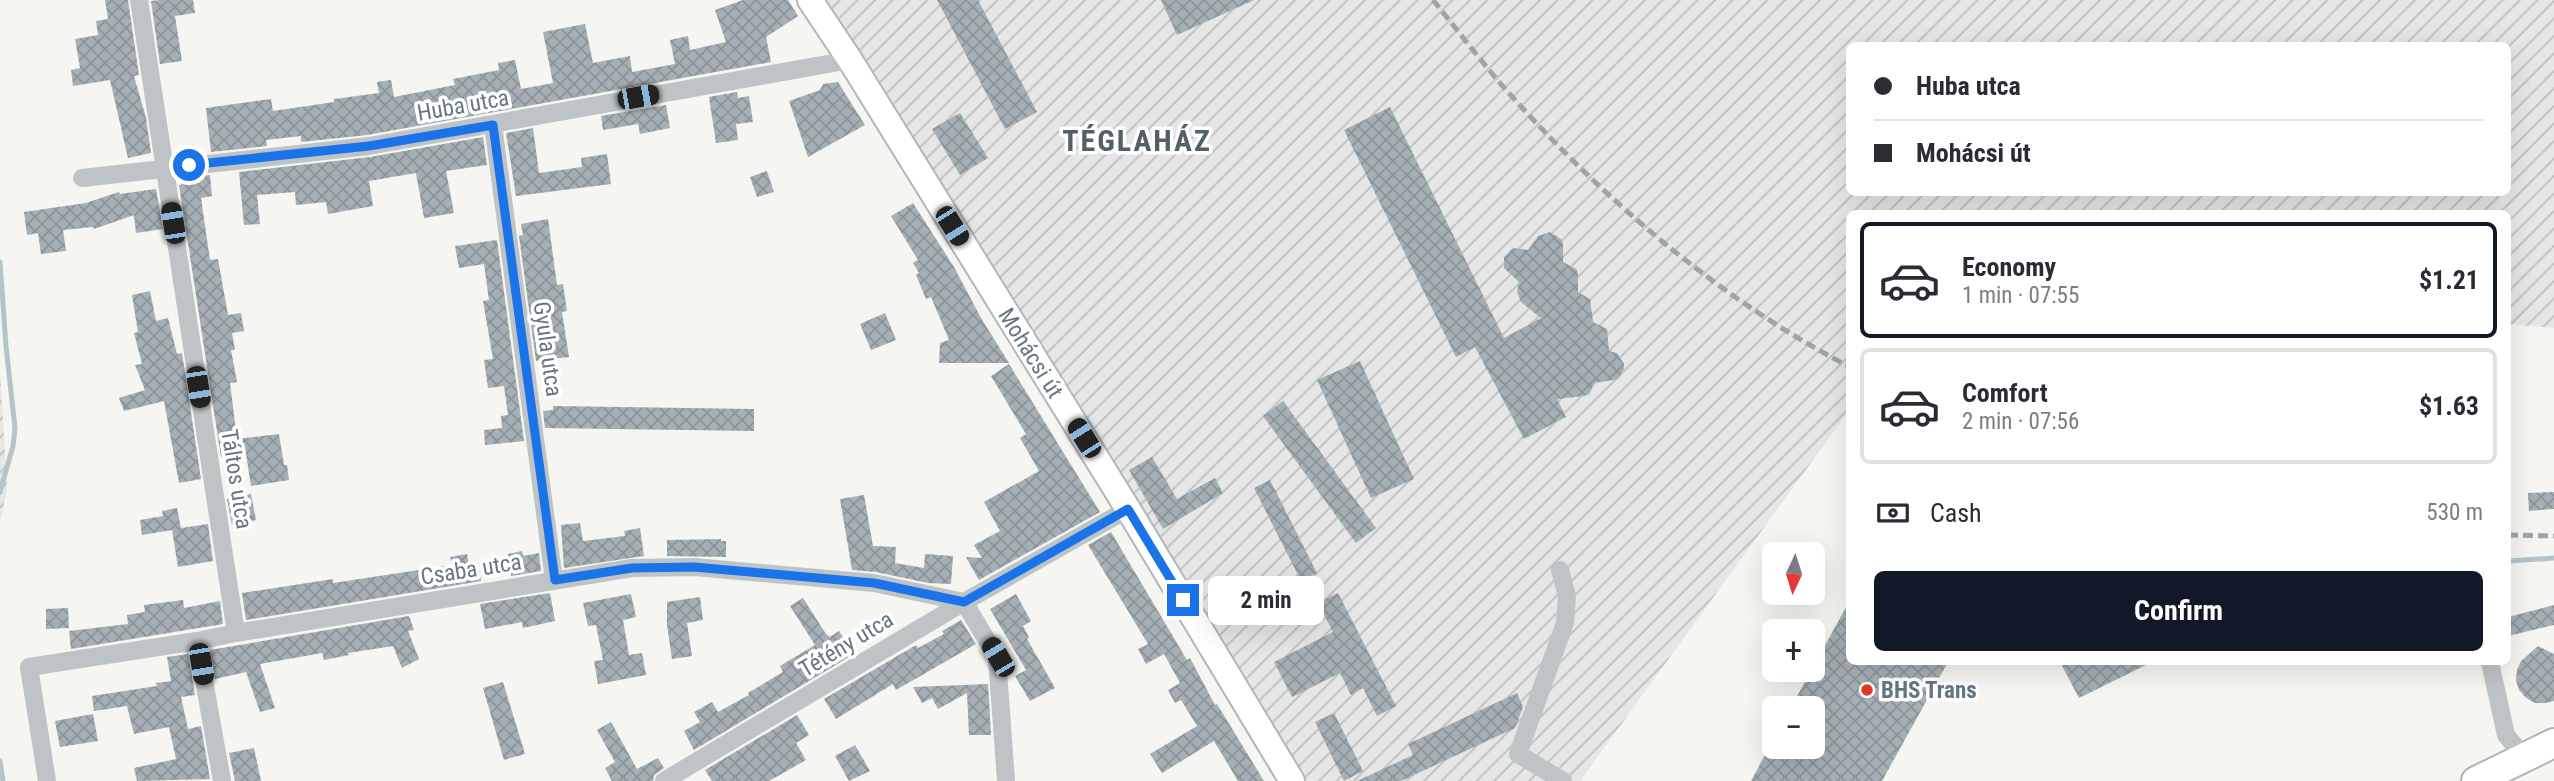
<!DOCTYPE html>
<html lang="en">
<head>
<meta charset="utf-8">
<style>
	:root { --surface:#fff; --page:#f7f7f7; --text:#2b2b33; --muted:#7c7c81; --line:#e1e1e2; --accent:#111827 }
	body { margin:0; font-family:"Roboto Condensed",sans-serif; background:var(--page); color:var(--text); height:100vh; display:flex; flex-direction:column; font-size:26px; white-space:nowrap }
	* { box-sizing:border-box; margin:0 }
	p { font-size:23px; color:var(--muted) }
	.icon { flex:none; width:38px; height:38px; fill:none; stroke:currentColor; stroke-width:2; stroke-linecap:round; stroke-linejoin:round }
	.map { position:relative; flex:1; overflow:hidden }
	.panel { position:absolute; left:1846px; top:210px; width:665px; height:455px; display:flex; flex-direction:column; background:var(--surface); border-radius:10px; box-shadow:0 7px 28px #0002 }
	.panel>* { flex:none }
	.top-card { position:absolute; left:1846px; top:42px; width:665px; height:154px; border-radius:10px; box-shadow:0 7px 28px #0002; display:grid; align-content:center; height:154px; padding:0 28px; background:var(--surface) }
	.needle { width:46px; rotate:184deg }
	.controls { position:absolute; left:1762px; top:542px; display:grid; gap:14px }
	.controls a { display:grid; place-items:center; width:63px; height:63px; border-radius:10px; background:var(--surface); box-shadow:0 7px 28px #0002; font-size:35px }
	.end { position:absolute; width:32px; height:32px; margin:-16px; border:9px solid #1a73e8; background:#fff; box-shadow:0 0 0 4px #fff }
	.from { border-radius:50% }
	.bubble { position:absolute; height:49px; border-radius:10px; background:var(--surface); box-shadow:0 7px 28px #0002; font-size:23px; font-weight:700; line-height:49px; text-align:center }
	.car { position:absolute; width:21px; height:42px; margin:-21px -10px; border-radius:9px; box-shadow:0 0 5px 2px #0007; background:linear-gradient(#222 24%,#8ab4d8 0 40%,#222 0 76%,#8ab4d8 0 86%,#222 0) }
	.top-card b { display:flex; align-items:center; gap:24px; height:66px; font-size:26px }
	.top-card b+b { border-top:2px solid var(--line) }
	.top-card i { width:18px; height:18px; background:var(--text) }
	ul { padding:12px 0 0; list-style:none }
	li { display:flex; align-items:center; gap:21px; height:116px; margin:0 14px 10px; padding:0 14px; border:4px solid var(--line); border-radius:10px }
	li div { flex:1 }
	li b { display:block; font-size:26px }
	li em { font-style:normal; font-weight:700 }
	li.active { border-color:var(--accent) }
	li>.icon { width:63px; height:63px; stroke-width:1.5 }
	.pay { display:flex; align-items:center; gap:18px; height:77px; padding:0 28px; font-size:26px }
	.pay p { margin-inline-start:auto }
	.button { display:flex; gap:14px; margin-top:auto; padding:14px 28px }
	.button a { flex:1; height:80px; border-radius:10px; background:var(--accent); color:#fff; font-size:28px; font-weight:700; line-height:80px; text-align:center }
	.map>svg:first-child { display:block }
</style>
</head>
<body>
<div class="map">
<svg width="2554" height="781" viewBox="0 0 2554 781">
	<defs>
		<pattern id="industrial-furrows" width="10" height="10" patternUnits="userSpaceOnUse" patternTransform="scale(1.75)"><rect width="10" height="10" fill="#e5e6e5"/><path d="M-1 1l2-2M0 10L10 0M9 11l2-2" fill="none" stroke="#bdbfbf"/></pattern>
		<pattern id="building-cross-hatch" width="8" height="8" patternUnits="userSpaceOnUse" patternTransform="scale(1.75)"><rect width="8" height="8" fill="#a6b0b4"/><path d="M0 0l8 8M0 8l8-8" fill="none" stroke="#8b9498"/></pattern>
	</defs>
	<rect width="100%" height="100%" fill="#f5f5f1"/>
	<!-- industrial -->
	<path fill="url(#industrial-furrows)" fill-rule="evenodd" d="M800 0H2554V328L2508 324V214H1850V409L1580 781H1284ZM1850 46H2508V192H1850Z
		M0 369 7 490 0 522Z"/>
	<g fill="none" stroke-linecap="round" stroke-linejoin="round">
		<!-- stream -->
		<path stroke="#b5c4c7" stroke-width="5" d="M0 262 6 346 15 428 13 446 0 492
			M2508 561 2554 558
			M0 761 3 781"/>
	</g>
	<!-- building -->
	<path fill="url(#building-cross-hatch)" d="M105 0H128L139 75 134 76 146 118 151 153 128 158 110 80 73 86 71 70 80 68 75 39 98 35 96 21 108 19Z
		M160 0H193L195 13 175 16 182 61 160 64 151 1Z
		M743 0H788L798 16 766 37 771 62 367 135 301 142V136L266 140 267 146 211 152 206 108 271 99 273 111 334 102V99L379 93 377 82 391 80 394 97 455 85 453 79 499 70 498 63 515 60 521 89 553 83 543 32 585 24 593 63 630 56 632 72 675 64 670 40 688 36 690 50 726 42 715 10Z
		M937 0H978L1037 112 1005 129Z
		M1161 0H1254L1177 35Z
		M838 82 865 125 808 157 789 101 820 90 823 84Z
		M737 92 738 98 749 96 753 122 736 124 738 140 716 143 709 97Z
		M666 105 670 128 640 134 638 124 603 130 601 116Z
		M1390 107 1504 338 1541 318 1521 302 1517 292 1519 282 1504 268V257L1513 248 1528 250 1538 236 1550 232 1561 239 1563 244V262L1576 269 1578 274V292L1590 299 1593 322 1607 329 1609 351 1617 353 1624 364V369L1618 379 1595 383 1589 394 1584 396 1557 399 1566 417 1524 439 1475 347 1456 357 1344 130Z
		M960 113 988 158 960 175 932 129Z
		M533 128 539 173 582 167 581 158 607 154 611 184 516 196 506 133Z
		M483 137 487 165 446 171 454 213 424 218 416 173 369 181 373 206 328 214 326 202 296 205 295 192 257 195 260 224 244 225 239 172 370 157Z
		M767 171 774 192 757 197 750 177Z
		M210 175 212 196 201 198 210 260 218 259 228 315 241 313 244 331 232 333 235 350H231L237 382 230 383 237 439 279 434 284 465H287L289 480 251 486 246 454 221 457 179 185H181V178Z
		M156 189 163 229 136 233 134 215 94 229 93 227 63 230 66 251 41 254 38 233 27 235 24 212 86 203 119 192 120 194Z
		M913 203 954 267 981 318 1009 363H939L940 343 949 340 931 297 926 299 916 275 919 273 913 263 918 260 891 216Z
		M548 219 557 285 563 284 567 311 562 312 569 357 536 361 519 236 523 235 521 224Z
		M497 240 524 441 485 445 484 430 502 428 501 416 508 415 504 386 488 388 484 360 493 359 483 301 489 300 484 264 459 268 455 246Z
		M150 291 156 321 168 318 177 354 182 353 201 479 179 483 164 401 124 411 119 398 145 390 135 365 142 364 134 333 138 332 132 295Z
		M885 313 896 340 871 350 860 324Z
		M1360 361 1414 479 1371 498 1317 380Z
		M1009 364 1100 512 979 580 966 557 982 558 974 545 1000 531 984 502 1039 471 1020 438 1026 434 991 376Z
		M1283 401 1376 528 1356 543 1263 416Z
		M553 406 754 409V431L545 428 543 411 553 410Z
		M1152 457 1177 499 1215 478 1223 493 1163 529 1129 470Z
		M1270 480 1317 573 1301 581 1254 488Z
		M2554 492V509L2529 511 2528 493Z
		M251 494 256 520 232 525 227 499Z
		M864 495 873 546 896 547 895 563 924 568 925 554 953 556 951 584 928 583 876 572 852 570 840 499Z
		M177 508 181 528 208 524 213 561 178 567 172 530 142 535 140 520 163 516 162 511Z
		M580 523 583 541 625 536 624 531 640 528 644 556 564 568 561 525Z
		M1111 532 1187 660 1190 658 1215 705 1217 704 1264 781H1238L1214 741 1162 773 1150 754 1197 726 1181 700 1175 703 1168 690 1180 683 1164 654 1146 664 1138 649 1148 644 1088 545Z
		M721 539V541H726V557L667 556V540Z
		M522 551 523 556 539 553 541 571 511 576 508 554Z
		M467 554 470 570 479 569 481 581 246 620 242 593 333 579V583L452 565 450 557Z
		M550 593 555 621 523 628 522 622 485 629 480 604Z
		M1338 593 1396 706 1377 716 1363 688 1351 695 1340 673 1292 697 1274 662 1333 632 1318 603Z
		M631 594 636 617 623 620 629 655 642 653 646 675 598 684 594 661 603 660 596 625 588 626 583 603Z
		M1016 594 1031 621 1023 626 1029 637 1027 639 1055 688 1030 701 1015 676 1026 670 990 609Z
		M700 597 703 620 687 623 692 656 672 659 667 625V602Z
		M803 598 826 634 830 637 839 631 854 654 694 750 684 731 700 722 694 712 712 702 718 712 749 695 748 693 783 672 780 666 815 645 790 606Z
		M183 600 184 608 220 601 223 624 71 649 69 631 128 624 127 615 145 612 144 605Z
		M1850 600V662H1948L1882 781H1751L1769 747H1813V709H1790Z
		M2554 605V625L2508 636V617Z
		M68 608 69 628 46 629V609Z
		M409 616 414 630 408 631 419 659 402 668 393 646 348 653 349 655 324 660 322 653 260 664 275 708 260 712 246 672 215 679 210 650Z
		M961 620 976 644 896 690 893 684 836 719 824 699 916 645 918 648 944 634 942 631Z
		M2538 646 2554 654V701L2545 703H2535L2526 698 2519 690 2516 680 2517 670 2521 661Z
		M188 654 195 695 181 697 188 729 201 726 210 779 137 781 134 768 176 759 169 727 134 734 127 706 94 711 92 696 157 686 156 683 171 681 167 657Z
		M2060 662H2152L2079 698Z
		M503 682 525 754 504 760 483 688Z
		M988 684 991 735H969L967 693 938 709 932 698 922 703 913 687Z
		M1517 693 1523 707 1515 728 1401 781H1357L1413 755 1408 744Z
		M1334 713 1363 771 1344 781 1315 722Z
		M93 714 98 741 60 747 55 721Z
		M797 715 809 735 796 743 806 760 769 781H712L705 770Z
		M611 722 637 769 658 758 664 768 654 775 653 781H612L605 768 615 762 597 730Z
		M855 745 870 771 849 781 835 756Z
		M254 748 261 781H235L229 753Z"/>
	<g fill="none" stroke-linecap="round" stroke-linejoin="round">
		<!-- secondary casing -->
		<g stroke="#b0b7ba" stroke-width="28">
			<path id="secondary" d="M810 0 850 60 1128 509 1292 781"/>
		</g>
		<!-- primary casing -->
		<g stroke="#afb5b8" stroke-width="32">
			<path id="primary" d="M2476 781 2554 743"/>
		</g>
		<!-- minor -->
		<path stroke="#bec3c5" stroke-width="18" d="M139 0 236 633
			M493 125 554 580
			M82 178 369 146 850 60
			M1560 570 1567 596 1565 623 1518 754 1563 781
			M197 641 222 781
			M2490 662 2506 735 2524 757
			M47 781 29 667 197 641 236 633 632 568 694 567 874 583 964 602 997 657 1006 781
			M664 781 964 602 1128 509"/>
		<!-- secondary -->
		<use href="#secondary" stroke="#fff" stroke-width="24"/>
		<!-- primary -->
		<use href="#primary" stroke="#fff" stroke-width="28"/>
		<!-- rail -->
		<path stroke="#9da5a9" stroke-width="5" stroke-dasharray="10 5" stroke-linecap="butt" d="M1433 0C1455 27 1477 56 1500 83 1598 195 1717 298 1850 367
			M2508 535 2554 536"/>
	</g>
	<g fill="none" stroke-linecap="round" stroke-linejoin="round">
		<!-- route -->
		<path stroke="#1a73e8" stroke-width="9" d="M189 165 369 146 493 125 555 580 632 568 694 567 874 583 964 602 1128 509 1183 600"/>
	</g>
	<!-- markers -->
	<circle fill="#e23b24" stroke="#fff" stroke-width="2.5" cx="1867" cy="690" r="7"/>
	<g text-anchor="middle" stroke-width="7" stroke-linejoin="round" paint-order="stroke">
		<!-- street labels -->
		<g font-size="23" fill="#647882" stroke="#fff">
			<text transform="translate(463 105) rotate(-10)" y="8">Huba utca</text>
			<text transform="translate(548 349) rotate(82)" y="8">Gyula utca</text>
			<text transform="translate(1031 353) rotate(58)" y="8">Mohácsi út</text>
			<text transform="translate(237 479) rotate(81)" y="8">Táltos utca</text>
			<text transform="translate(471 569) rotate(-9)" y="8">Csaba utca</text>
			<text transform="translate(846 644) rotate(-31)" y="8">Tétény utca</text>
		</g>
		<!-- poi labels -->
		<g font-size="23" font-weight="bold" fill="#647882" stroke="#fff" text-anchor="start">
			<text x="1881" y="698">BHS Trans</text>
		</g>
		<!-- district labels -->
		<g font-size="30" font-weight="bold" letter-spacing="2" fill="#526067" stroke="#fff">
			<text x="1137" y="151">TÉGLAHÁZ</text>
		</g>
	</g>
</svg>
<div class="controls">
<a><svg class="needle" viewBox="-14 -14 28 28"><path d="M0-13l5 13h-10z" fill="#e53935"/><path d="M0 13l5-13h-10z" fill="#7c7c81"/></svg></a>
<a>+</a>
<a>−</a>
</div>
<i class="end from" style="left:189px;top:165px"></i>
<i class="end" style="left:1183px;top:600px"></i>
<div class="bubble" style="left:1208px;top:576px;width:116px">2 min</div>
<i class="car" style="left:638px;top:97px;rotate:80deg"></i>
<i class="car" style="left:173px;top:223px;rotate:351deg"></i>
<i class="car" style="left:952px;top:226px;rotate:148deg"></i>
<i class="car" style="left:198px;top:387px;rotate:171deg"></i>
<i class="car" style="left:1084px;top:438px;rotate:328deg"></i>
<i class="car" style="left:998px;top:657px;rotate:329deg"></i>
<i class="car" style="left:201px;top:664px;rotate:170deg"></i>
<div class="top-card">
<b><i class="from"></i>Huba utca</b>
<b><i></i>Mohácsi út</b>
</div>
<section class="panel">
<ul>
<li class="active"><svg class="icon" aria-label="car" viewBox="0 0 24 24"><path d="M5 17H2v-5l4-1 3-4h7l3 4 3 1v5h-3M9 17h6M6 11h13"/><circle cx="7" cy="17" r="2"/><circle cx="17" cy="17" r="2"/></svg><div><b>Economy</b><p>1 min · 07:55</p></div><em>$1.21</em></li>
<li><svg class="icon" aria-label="car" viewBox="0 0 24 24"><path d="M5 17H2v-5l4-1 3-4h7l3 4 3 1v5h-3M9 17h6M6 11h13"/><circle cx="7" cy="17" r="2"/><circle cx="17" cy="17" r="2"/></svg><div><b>Comfort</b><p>2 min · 07:56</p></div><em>$1.63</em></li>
</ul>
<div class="pay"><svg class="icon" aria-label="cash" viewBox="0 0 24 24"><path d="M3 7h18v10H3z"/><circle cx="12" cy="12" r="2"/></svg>Cash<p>530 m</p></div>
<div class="button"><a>Confirm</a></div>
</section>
</div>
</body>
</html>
